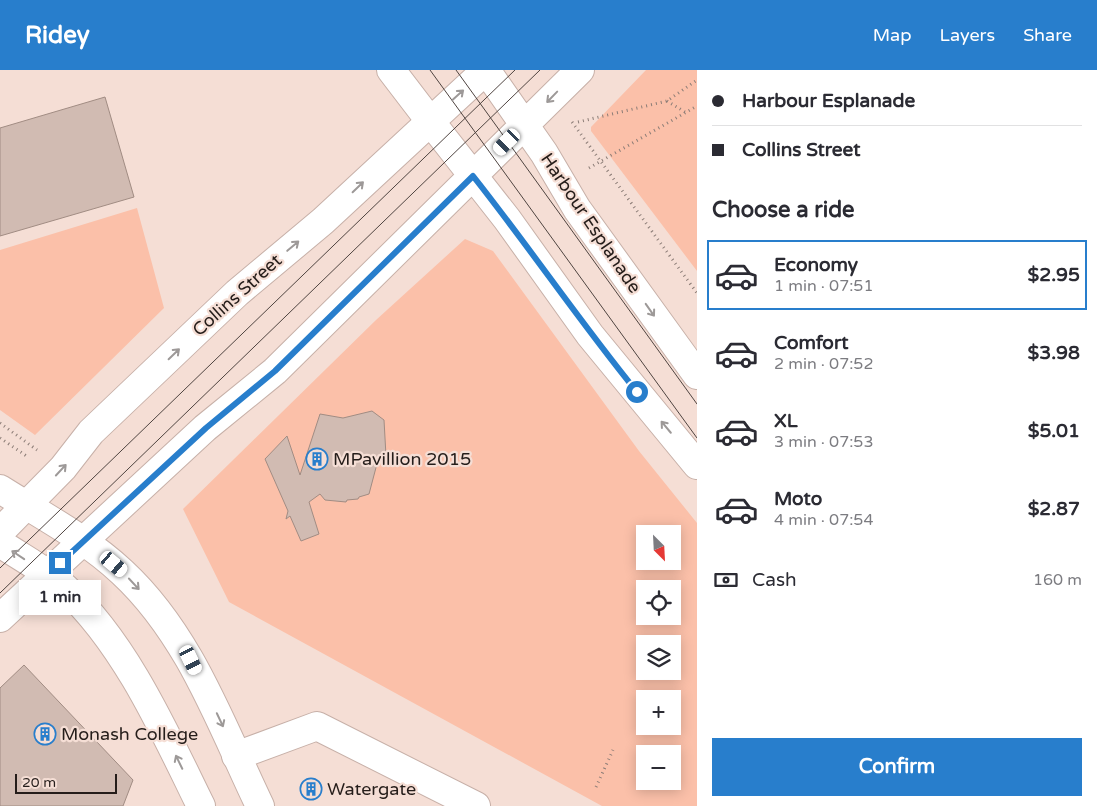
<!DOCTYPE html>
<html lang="en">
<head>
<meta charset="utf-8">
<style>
	:root { --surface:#fff; --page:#f7f7f7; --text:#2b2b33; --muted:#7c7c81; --line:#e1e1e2; --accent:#287ecc }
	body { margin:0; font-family:"Varela Round",sans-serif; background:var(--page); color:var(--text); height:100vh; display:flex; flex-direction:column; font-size:19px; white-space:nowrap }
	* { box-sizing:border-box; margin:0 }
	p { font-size:16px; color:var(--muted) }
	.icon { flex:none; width:28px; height:28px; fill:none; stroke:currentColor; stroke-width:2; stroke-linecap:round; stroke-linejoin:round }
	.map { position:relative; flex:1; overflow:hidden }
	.drawer { display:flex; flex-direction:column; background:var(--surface); width:400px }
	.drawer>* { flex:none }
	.top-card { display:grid; align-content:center; height:110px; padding:0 15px; background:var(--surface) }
	.needle { width:32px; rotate:156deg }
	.controls { position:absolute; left:636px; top:455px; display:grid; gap:10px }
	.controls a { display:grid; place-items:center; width:45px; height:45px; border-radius:0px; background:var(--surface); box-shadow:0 2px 12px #0003; font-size:25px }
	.scale { position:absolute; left:15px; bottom:12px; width:102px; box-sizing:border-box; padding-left:5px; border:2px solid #251d1a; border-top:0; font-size:14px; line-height:18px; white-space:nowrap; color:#251d1a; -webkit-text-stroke:4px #f5ded5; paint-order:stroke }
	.end { position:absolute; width:22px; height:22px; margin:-11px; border:6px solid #287ecc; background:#fff; box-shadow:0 0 0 2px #fff }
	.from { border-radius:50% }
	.bubble { position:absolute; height:35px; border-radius:0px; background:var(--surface); box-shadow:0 2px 12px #0003; font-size:16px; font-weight:800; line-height:35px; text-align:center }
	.car { position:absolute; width:15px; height:30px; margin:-15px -8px; border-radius:6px; box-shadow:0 0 4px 1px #0007; background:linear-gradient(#fff 24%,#345 0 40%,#fff 0 76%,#345 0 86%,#fff 0) }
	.top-card b { display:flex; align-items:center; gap:18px; height:48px; font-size:19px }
	.top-card b+b { border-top:1px solid var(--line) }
	.top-card i { width:12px; height:12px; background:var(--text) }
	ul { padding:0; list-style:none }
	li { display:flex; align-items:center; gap:15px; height:70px; margin:0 10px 8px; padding:0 5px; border:2px solid transparent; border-radius:0px }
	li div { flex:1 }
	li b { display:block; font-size:19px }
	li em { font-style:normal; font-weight:800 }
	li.on { border-color:var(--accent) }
	li>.icon { width:45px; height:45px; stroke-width:1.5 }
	h2 { padding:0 15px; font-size:22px; line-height:60px }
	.pay { display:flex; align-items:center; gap:12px; height:55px; padding:0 15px; font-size:19px }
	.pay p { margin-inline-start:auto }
	.primary-button { display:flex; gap:10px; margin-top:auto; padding:10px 15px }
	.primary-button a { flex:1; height:58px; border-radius:0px; background:var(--accent); color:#fff; font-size:20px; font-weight:800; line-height:58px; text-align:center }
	header { display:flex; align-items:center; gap:30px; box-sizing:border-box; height:70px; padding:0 25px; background:var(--accent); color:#fff }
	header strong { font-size:24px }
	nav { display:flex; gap:28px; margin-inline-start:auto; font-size:18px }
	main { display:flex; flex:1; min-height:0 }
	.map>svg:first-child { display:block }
</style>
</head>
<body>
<header>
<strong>Ridey</strong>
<nav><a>Map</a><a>Layers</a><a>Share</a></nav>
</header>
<main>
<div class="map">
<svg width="697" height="736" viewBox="0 0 697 736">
	<rect width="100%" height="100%" fill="#f5ded5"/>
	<!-- green -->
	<path fill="#fbc0a9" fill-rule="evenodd" d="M646 0H697V201L591 61V57Z
		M137 138 164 238 35 365 0 340V180Z
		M465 169 493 181 639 381 697 453V736H602L229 532 183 439 376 250ZM645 464H672V491H645ZM645 519H672V546H645ZM645 574H672V601H645ZM645 629H672V656H645ZM645 684H672V711H645Z"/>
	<!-- building -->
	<path fill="#d1bbb2" stroke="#a18c83" d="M105 27 134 127 0 166V58Z
		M372 341 384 350 386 386 378 390 369 424 359 427 358 429 347 430 346 432 325 430 320 424 309 432 319 464 301 471 290 446 286 449 288 441 265 389 287 366 300 405 320 344 343 348Z
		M24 595 133 710 123 736H0V618Z"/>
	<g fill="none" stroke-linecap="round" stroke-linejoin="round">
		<!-- minor casing -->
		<g stroke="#c7b0a8" stroke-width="30">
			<path id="minor" d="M391 0 430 51
				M236 686 317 656 476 736"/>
		</g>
		<!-- tertiary casing -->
		<g stroke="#c7b0a8" stroke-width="30">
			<path id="tertiary" d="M486 0 544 83 577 139 697 305
				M430 51 507 149 590 265 697 395
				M0 419C41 445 87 469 122 502 190 565 221 655 260 736
				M0 462 63 398 91 362 237 223 323 151 486 0
				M0 473C22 488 46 500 65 518 126 574 165 663 201 736
				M0 548 205 358 275 301 580 0"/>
		</g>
		<!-- path -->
		<path stroke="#8b7c76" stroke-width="3" stroke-dasharray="1 4" stroke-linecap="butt" d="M667 31 685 42
			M572 52 697 223
			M578 52 667 31 697 10
			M589 98 697 36
			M0 353 37 380
			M0 368 28 387
			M596 717 613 680"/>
		<!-- minor -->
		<use href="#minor" stroke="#fff" stroke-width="28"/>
		<!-- tertiary -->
		<use href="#tertiary" stroke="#fff" stroke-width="28"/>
		<!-- tram -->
		<path stroke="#4f4440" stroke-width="1" d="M430 0 697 368
			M456 0 697 334
			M0 498 515 0
			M0 523 540 0"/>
	</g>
	<!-- one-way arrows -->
	<defs><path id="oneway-shaft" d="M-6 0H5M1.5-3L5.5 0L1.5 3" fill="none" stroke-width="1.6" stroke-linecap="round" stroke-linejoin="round" transform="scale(1.25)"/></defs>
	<g stroke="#9d9998">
		<use href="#oneway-shaft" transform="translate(458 25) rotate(-42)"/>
		<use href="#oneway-shaft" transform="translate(552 27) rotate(134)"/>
		<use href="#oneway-shaft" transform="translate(358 117) rotate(-44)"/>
		<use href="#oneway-shaft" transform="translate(293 176) rotate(-40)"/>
		<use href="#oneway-shaft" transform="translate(650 240) rotate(55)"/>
		<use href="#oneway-shaft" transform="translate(174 284) rotate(-44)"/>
		<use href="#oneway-shaft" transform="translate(666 357) rotate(-130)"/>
		<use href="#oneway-shaft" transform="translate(61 400) rotate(-47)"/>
		<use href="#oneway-shaft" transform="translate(18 485) rotate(-146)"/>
		<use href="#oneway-shaft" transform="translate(134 514) rotate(47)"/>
		<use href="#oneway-shaft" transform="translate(220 650) rotate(65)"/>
		<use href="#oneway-shaft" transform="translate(179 692) rotate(-116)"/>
	</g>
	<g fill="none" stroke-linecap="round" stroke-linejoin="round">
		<!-- route -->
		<path stroke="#287ecc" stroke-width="6" d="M60 493 206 358 275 301 473 106C530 178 580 252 637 322"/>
	</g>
	<!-- icons -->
	<defs>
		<g id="building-ring" transform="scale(1.125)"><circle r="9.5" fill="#f5ded5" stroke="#287ecc" stroke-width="1.5"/><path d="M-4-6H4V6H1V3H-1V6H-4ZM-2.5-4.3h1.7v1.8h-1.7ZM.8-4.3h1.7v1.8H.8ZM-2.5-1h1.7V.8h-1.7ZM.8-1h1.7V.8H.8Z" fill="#287ecc"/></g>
	</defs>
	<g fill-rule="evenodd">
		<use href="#building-ring" x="317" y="389"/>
		<use href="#building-ring" x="45" y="664"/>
		<use href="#building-ring" x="311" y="719"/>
	</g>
	<g text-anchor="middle" stroke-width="4.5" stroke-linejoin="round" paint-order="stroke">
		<!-- street labels -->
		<g font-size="18" fill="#251d1a" stroke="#f5ded5">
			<text transform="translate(591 153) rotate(56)" y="6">Harbour Esplanade</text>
			<text transform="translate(237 225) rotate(-42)" y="6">Collins Street</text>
		</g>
		<!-- poi labels -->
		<g font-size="18" fill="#251d1a" stroke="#f5ded5" text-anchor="start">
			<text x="333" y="395">MPavillion 2015</text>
			<text x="61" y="670">Monash College</text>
			<text x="327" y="725">Watergate</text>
		</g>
	</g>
</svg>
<div class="controls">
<a><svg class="needle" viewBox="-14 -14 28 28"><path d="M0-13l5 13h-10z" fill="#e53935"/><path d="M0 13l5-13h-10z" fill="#7c7c81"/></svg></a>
<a><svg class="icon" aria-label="locate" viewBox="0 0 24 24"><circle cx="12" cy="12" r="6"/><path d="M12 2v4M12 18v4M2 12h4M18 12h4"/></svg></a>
<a><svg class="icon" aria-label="layers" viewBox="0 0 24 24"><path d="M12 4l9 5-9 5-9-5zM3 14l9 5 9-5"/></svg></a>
<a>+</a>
<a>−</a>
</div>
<div class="scale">20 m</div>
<i class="end from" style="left:637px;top:322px"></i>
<i class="end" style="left:60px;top:493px"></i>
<div class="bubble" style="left:19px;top:510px;width:82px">1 min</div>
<i class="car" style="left:507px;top:72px;rotate:225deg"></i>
<i class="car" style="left:114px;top:494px;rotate:130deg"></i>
<i class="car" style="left:191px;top:590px;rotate:154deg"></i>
</div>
<section class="drawer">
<div class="top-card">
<b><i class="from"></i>Harbour Esplanade</b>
<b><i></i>Collins Street</b>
</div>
<h2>Choose a ride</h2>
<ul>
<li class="on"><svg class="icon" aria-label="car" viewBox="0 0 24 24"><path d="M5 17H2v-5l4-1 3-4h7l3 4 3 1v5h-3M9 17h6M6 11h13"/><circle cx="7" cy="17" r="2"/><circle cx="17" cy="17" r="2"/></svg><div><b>Economy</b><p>1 min · 07:51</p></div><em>$2.95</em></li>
<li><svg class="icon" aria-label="car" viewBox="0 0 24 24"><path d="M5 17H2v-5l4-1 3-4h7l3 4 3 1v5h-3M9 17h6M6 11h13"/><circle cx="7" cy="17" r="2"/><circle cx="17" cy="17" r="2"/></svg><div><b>Comfort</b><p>2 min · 07:52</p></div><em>$3.98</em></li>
<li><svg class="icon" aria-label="car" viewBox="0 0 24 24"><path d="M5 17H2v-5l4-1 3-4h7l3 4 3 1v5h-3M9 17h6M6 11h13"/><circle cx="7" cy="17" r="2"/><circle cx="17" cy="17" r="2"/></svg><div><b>XL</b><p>3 min · 07:53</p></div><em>$5.01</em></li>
<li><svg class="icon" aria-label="car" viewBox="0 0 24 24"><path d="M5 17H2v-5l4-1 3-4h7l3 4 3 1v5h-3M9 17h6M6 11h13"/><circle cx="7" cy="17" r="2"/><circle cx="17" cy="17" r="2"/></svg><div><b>Moto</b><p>4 min · 07:54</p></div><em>$2.87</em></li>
</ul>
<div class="pay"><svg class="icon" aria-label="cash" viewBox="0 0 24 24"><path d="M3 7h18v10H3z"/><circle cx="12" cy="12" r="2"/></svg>Cash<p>160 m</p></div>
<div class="primary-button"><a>Confirm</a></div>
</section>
</main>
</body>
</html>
